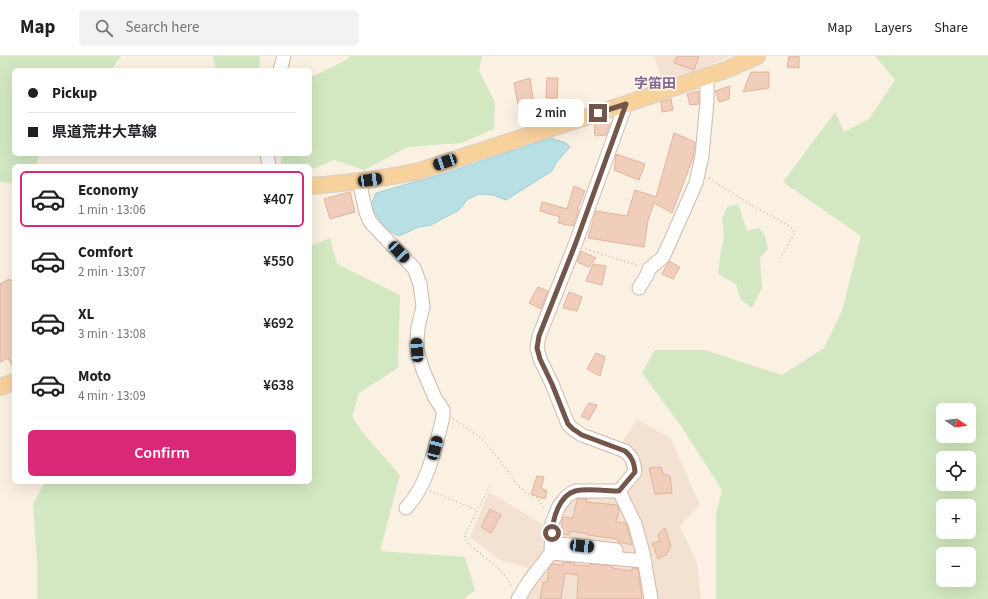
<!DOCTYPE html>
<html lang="en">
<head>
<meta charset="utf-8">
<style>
	:root { --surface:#fff; --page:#f2f2f2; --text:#202124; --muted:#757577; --line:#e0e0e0; --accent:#db2777 }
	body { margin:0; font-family:"Source Sans 3","Noto Sans JP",sans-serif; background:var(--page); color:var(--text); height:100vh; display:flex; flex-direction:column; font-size:15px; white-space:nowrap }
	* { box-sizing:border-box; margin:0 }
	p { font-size:13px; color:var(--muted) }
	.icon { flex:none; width:22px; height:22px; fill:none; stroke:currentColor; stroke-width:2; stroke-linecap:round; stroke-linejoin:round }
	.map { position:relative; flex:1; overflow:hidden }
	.panel { position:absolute; left:12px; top:108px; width:300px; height:320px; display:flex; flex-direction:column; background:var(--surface); border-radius:6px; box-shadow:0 4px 16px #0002 }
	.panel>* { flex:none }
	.hud { position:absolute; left:12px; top:12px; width:300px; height:88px; border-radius:6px; box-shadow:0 4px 16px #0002; display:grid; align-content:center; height:88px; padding:0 16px; background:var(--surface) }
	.needle { width:26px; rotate:103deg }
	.tools { position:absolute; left:936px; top:347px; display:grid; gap:8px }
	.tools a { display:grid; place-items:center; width:40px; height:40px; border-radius:6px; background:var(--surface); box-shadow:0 4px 16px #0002; font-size:20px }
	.end { position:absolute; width:18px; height:18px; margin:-9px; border:5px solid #72564a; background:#fff; box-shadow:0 0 0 2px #fff }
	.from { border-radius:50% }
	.bubble { position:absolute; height:28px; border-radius:6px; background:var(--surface); box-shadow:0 4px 16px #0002; font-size:13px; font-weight:600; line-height:28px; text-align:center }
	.car { position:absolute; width:12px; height:24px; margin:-12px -6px; border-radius:5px; box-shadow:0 0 3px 1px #0007; background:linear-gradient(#222 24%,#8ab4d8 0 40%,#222 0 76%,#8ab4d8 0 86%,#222 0) }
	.hud b { display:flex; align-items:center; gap:14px; height:38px; font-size:15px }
	.hud b+b { border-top:1px solid var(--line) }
	.hud i { width:10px; height:10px; background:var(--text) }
	ul { padding:7px 0 0; list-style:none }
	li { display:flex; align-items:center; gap:12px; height:56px; margin:0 8px 6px; padding:0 8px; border:2px solid transparent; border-radius:6px }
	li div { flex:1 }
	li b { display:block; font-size:15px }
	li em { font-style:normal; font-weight:600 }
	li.on { border-color:var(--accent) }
	li>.icon { width:36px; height:36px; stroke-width:1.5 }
	.primary-button { display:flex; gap:8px; margin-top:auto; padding:8px 16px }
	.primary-button a { flex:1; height:46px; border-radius:6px; background:var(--accent); color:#fff; font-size:16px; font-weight:600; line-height:46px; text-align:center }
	header { display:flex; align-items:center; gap:24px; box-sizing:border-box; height:56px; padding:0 20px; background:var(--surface); border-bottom:1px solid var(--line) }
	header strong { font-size:19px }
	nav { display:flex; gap:22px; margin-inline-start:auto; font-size:14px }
	.search { width:280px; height:36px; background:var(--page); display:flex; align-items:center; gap:10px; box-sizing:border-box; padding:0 14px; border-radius:6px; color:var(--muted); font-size:15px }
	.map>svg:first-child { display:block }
</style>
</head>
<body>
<header>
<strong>Map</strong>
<div class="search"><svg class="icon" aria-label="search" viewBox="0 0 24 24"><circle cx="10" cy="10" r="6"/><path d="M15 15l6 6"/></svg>Search here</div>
<nav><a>Map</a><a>Layers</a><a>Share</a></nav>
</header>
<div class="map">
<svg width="988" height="543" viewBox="0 0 988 543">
	<rect width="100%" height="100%" fill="#fbf1e3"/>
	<!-- residential -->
	<path fill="#f3e2d2" d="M654 0H731L680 22H661Z
		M637 363 671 383 700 449 680 470 697 507 701 543H510L528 512 501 505 470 481 489 436 551 473 567 440 619 435 635 416 620 390Z"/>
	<!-- green -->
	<path fill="#d3e8c2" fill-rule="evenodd" d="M0 0H121L111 14H14V98H40L35 110H14V127L0 126Z
		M213 0H260L259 14H216Z
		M350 0H482L479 15 495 46 494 73 462 87 408 91 364 114 334 104 310 114V110H281L282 98H310V20L316 19 348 3Z
		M875 0H988V543H716V458L722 434 681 370 642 317 655 294H705L782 319 824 292 842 255 861 180 783 126 835 56 844 76 869 63 895 24ZM943 354H969V380H943ZM943 402H969V428H943ZM943 450H969V476H943ZM943 498H969V524H943Z
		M738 148 747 175 759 172 765 180 768 193 760 202 762 232 752 252 740 243 736 228 718 218 720 200 724 181 722 163 727 151Z
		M330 182 337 208 400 239 398 312 359 337 352 361 364 378 400 419 380 495 465 501 475 534 464 543H37V505L33 448 45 426H310V190Z"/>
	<!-- water -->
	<path fill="#b8e0e4" stroke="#9fd0d5" d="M551 82 566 87 570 91 556 107 552 115 506 144 493 139 479 138 468 143 459 154 431 169 419 171 399 180C385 175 377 162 371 149L376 137 446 117Z"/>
	<!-- building -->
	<path fill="#f0cebb" stroke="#e2b39c" d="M677 0H699L694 14 674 7Z
		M789 0H799V12L787 11Z
		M751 16H769V32L743 36Z
		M530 22 534 50 519 54 514 27Z
		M547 22H558L557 42H546Z
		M730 30 729 43 719 46 715 35Z
		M699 35V48L690 49 687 38Z
		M671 43 673 54 662 56 661 46Z
		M598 67 610 68 606 79 595 80 594 68Z
		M674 77 695 86 693 102 672 157 654 147 648 164 644 191 588 182 596 155 627 160 635 134 656 141Z
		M616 98 645 108 639 124 614 114Z
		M574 130 585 135 577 154H579L573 170 558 167 560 161 540 155 542 146 567 153Z
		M350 136 355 156 330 163 324 143Z
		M581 195 596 202 589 211 577 206Z
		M669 205 680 211 673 223 662 218Z
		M593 208 606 210 602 229 586 225Z
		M14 222V313L8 302 0 306V228L9 223 10 225Z
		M538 231 548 235 541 253 529 247Z
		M569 236 582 241 577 255 563 252Z
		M596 297 605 301 600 320 587 313Z
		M589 347 597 349 589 364 581 360Z
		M661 411 663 418 670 420 672 437 655 438 649 412Z
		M537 420 544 421 541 432 547 435 545 443 531 438Z
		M577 443H587L586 446 617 449 619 454 616 466 626 467 632 489 618 486V483L588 479V478L570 475V479L560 478 563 461 573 462Z
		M490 453 501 459 491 477 481 471Z
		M665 472 671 490 666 499 658 503 652 487 660 485 658 478Z
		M563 506 574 507V509L590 510V508L612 510V512L632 515V512H638L642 543H577L578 522V519L565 517 561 543H540L543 526H547L549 512 552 508 562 509Z"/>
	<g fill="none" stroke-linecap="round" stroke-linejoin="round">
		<!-- minor casing -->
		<g stroke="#cebaad" stroke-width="15">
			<path id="minor" d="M280 14 284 0
				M267 98 269 110
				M359 125 366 156 370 166 414 212 420 228 423 251 418 271 417 285V294L423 314 435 342 443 354V361C435 392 428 429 406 452
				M639 232 647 219 649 213 663 201 670 186 696 127 702 100 707 45V21
				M619 435 635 416C634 406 632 401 625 395L582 379 573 373 568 368 552 328 540 303 537 292 539 280 575 189 626 48
				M619 435 635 468 643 497 651 543
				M552 487 616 494
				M551 497 645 505
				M518 543 530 524 551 497 552 467 559 450 567 440 575 435H619"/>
		</g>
		<!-- major casing -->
		<g stroke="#d8d0cc" stroke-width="18">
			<path id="major" d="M310 130C347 127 383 123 419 115L626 48 728 13 757 0
				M0 331 14 326"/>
		</g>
		<!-- path -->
		<path stroke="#d4b19f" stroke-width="1.5" stroke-dasharray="1 3" stroke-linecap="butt" d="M709 122 751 149 791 171 795 177 778 206
			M586 193 639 210
			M453 363 472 375 483 384 507 414 518 430 528 438 538 442 545 454
			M490 430 465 478 466 485C481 501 503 510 512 532
			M430 435 477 454"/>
		<!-- minor -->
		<use href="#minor" stroke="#fff" stroke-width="13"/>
		<!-- major -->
		<use href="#major" stroke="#f8d29d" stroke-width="16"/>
	</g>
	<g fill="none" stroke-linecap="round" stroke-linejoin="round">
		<!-- route -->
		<path stroke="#72564a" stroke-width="5" d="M552 477C553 462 559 440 575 435 587 432 607 435 619 435L635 416C634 406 632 401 625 395L582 379 573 373 568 368 552 328 540 303 537 292 539 280 575 189 626 48 598 57"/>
	</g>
	<g text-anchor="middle" stroke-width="3.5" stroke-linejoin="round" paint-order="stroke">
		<!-- quarter labels -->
		<g font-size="14" font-weight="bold" fill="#836695" stroke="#fef5e9">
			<text x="655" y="32">字笛田</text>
		</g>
	</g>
</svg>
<div class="tools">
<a><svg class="needle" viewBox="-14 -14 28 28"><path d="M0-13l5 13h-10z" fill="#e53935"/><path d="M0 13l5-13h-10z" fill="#757577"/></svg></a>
<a><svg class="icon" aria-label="locate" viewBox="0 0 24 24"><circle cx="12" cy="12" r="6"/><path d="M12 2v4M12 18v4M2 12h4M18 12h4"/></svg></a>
<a>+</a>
<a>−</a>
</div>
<i class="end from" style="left:552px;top:477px"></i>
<i class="end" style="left:598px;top:57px"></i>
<div class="bubble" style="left:518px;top:43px;width:66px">2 min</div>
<i class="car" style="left:445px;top:106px;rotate:251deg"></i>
<i class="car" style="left:370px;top:124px;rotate:82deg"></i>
<i class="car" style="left:399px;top:196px;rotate:137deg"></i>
<i class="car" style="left:417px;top:294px;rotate:356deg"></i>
<i class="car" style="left:435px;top:392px;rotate:14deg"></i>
<i class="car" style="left:582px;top:490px;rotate:96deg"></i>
<div class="hud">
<b><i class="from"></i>Pickup</b>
<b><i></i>県道荒井大草線</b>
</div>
<section class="panel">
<ul>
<li class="on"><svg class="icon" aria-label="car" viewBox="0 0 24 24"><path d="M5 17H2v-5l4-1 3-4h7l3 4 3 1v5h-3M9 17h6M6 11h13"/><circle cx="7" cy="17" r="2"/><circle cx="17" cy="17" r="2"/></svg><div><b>Economy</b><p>1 min · 13:06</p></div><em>¥407</em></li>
<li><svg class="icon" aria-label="car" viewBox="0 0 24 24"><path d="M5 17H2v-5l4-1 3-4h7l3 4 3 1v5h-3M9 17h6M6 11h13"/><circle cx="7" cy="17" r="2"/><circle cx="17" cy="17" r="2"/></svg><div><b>Comfort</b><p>2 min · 13:07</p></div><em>¥550</em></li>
<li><svg class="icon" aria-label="car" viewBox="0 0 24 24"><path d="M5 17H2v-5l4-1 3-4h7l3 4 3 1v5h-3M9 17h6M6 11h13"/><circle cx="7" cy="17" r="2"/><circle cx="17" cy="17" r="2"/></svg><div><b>XL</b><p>3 min · 13:08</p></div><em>¥692</em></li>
<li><svg class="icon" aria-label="car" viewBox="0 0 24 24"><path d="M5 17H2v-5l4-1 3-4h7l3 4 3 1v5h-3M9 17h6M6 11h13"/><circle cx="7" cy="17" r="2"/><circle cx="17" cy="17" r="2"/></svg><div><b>Moto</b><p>4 min · 13:09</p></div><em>¥638</em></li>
</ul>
<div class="primary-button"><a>Confirm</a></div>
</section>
</div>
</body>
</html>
